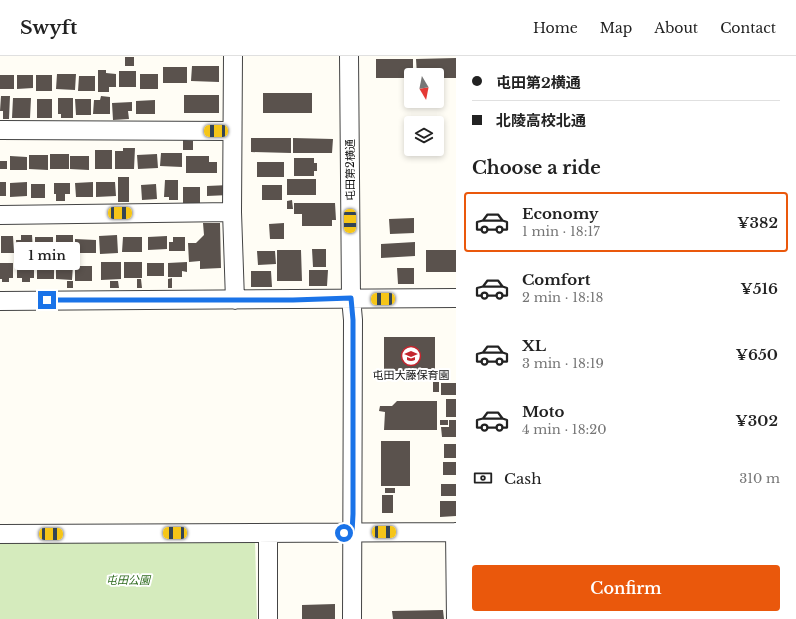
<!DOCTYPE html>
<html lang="en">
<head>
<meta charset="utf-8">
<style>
	:root { --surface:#fff; --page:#f2f2f2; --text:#222; --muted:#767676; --line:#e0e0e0; --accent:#ea580c }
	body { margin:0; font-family:"Libre Baskerville","Noto Sans JP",serif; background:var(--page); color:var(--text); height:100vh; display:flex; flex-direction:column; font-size:15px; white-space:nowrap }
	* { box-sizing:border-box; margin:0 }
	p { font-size:13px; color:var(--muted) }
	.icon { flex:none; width:22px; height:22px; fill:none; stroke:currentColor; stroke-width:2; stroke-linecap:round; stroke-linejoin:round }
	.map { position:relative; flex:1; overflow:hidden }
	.sheet { display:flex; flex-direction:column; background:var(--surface); width:340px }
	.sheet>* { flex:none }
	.top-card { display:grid; align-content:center; height:88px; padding:0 16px; background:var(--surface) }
	.needle { width:26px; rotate:170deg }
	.controls { position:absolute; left:404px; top:12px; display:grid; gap:8px }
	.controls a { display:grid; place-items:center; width:40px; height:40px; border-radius:4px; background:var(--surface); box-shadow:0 2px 6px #0003; font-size:20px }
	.end { position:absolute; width:18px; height:18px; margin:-9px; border:5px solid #1a73e8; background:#fff; box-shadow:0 0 0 2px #fff }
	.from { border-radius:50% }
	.bubble { position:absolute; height:28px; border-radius:4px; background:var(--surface); box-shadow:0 2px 6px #0003; font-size:13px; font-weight:600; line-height:28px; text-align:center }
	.car { position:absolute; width:12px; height:24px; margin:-12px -6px; border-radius:5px; box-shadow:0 0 3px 1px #0007; background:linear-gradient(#f5c518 24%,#345 0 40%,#f5c518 0 76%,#345 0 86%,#f5c518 0) }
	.top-card b { display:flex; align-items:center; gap:14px; height:38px; font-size:15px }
	.top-card b+b { border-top:1px solid var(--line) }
	.top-card i { width:10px; height:10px; background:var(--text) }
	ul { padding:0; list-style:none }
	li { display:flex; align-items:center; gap:12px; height:60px; margin:0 8px 6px; padding:0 8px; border:2px solid transparent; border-radius:4px }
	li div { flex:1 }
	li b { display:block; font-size:15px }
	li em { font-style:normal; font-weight:600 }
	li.selected { border-color:var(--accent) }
	li>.icon { width:36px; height:36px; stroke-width:1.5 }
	h2 { padding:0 16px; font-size:18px; line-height:48px }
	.pay { display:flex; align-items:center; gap:10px; height:44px; padding:0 16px; font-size:15px }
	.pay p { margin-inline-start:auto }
	.cta { display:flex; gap:8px; margin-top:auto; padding:8px 16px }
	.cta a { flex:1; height:46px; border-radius:4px; background:var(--accent); color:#fff; font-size:16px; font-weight:600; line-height:46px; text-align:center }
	header { display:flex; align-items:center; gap:24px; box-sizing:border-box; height:56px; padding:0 20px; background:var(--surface); border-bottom:1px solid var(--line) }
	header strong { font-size:19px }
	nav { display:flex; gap:22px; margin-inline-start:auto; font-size:14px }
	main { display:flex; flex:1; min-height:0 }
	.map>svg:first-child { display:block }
</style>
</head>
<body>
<header>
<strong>Swyft</strong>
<nav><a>Home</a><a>Map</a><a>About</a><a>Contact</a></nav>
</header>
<main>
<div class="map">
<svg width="456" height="563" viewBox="0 0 456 563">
	<rect width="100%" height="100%" fill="#fffdf5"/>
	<!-- green -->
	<path fill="#d5ebbd" d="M255 485 257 563H0V486Z"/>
	<!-- building -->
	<path fill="#5a524d" d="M125 1H134V10H125Z
		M456 2V22H437V19H417L416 3Z
		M376 3H413V19H411V22H376Z
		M192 10H219V26L191 25Z
		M163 11H187V27H163Z
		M98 14H106V17L116 18V31H109V36H98Z
		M119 15H136V31H119Z
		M57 18H76L75 34 56 33Z
		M140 18H158V33H140Z
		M0 19H14V33H0Z
		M17 19H33V32L17 33Z
		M36 19H52V35H36Z
		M79 20H95V35H78Z
		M263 37H312V57H263Z
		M184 39H219V57H184Z
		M1 40H10L9 63H3V55H0Z
		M101 40 110 41V58H93L94 44H100Z
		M13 42H31L30 62H12Z
		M58 42H73V62H61V58H58Z
		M37 43H52V62H37Z
		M75 43H91V59H76Z
		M155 44V58H136V45Z
		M132 46V55H128L129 63 113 64 112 47Z
		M251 82H291V97L251 96Z
		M293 82 333 83 332 97H293Z
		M183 84 193 85V94H183Z
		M123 92H135L134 113H115V95H123Z
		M95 94H112V113H95Z
		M161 97H182V111L160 110Z
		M50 98H69V113H50Z
		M157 98 158 112 138 113 137 99Z
		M29 99H48V114L29 113Z
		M10 100 27 101V114H10Z
		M70 100H89V114L70 113Z
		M186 100H209V106H217V117H186Z
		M294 102H314V107H317V115H314V120H294Z
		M0 105H7V113H0Z
		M257 106H284V121H257Z
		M118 121H129V146H118Z
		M287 123H316V139H287Z
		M165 124H178V144H169V141H164Z
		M0 126H6V140H0Z
		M27 126V140L10 141V127Z
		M93 126V141H76L75 127Z
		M96 126H115L116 140 96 141Z
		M54 127H70V138H65V145H56V138H54Z
		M31 128H45V142H31Z
		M156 128 157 143 142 144 141 129Z
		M229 129V139L207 140V130Z
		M262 129H282V144H262Z
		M183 131H200V147L183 148Z
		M292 144 293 153H287V145Z
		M294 147H335L336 164H332V170H302V158H294Z
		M414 162V177L390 178 389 163Z
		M203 167H220L221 212 200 213V205L189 206 188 187H196L204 179Z
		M284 167V183H270L269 168Z
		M21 179H32L33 197H17L16 184H21Z
		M56 179H73V197H56Z
		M117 179 118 197 100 198 99 180Z
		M1 180H13L14 197H1Z
		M167 180V193L148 194V181Z
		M35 181H53V197H35Z
		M123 181H142V196H122Z
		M173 181H185V195H169V186H173Z
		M75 183 96 184V197H75Z
		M415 186V200L381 202V188Z
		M312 193H326V211H313Z
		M277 194H301L302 225H277Z
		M426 194H456V216H426Z
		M257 195H275L276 208 258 209Z
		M101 206H121V223L101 224Z
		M124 206H142V222H124Z
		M187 206V216L182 215V221H168V207Z
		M0 207H13V222H9V226H2V223H0Z
		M147 207H164V220H147Z
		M37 208H54V223H37Z
		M17 209H34V222H30V226H22V222H17Z
		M56 209H73L72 224 56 223Z
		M75 210H92V225H75Z
		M397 212H414V228H398Z
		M309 214H328L327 230H309Z
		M251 215H271L272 231H251Z
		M172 222V232H168V223Z
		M137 223H141L142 232H137Z
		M67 225H73V232H67Z
		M110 225H118L119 232H110Z
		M384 281H435V320H384Z
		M433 326H439V336H433Z
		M441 327H456V339H441Z
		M446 343H456V361H446Z
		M397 345H437V374H384L385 356 379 355 380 350H392Z
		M440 364H448V369H440Z
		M449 364H456V381H442L441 371H449Z
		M381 385H410V430H381Z
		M444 388H456V402H444Z
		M443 406H456V419H443Z
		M441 428H456V440H441Z
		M385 432H395V437H385Z
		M382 439H393V457H382Z
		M440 445H456V460L440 461Z
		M335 548V563H302V549Z
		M443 554 444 563H393L392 555Z"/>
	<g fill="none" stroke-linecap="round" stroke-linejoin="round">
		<!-- minor casing -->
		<g stroke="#444" stroke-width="20">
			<path id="minor" d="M233 0 232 156 235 244
				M349 0 351 242 353 264 352 563
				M0 74 232 75
				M0 159 232 156
				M0 245 456 242
				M455 476 456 563
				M268 477V563
				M0 478 456 476"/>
		</g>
		<!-- minor -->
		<use href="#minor" stroke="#fff" stroke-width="18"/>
	</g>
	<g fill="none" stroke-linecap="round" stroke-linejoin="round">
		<!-- route -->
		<path stroke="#1a73e8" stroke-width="5" d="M47 244H293L351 242 353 264V458L352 477H344"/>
	</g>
	<!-- icons -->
	<defs>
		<g id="school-ring" transform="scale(1)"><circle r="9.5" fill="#fff" stroke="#c4262e" stroke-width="1.5"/><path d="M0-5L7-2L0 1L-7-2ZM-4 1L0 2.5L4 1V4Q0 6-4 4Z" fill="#c4262e"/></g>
	</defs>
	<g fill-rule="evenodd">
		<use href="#school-ring" x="411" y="300"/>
	</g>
	<g text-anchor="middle" stroke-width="4" stroke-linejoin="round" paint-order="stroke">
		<!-- street labels -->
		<g font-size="11" fill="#111" stroke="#fff">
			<text transform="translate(350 114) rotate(-90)" y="4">屯田第2横通</text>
		</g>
		<!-- poi labels -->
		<g font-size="11" fill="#111" stroke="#fff">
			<text x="411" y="323">屯田大藤保育園</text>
		</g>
		<!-- park labels -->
		<g font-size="11" font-style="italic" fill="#2f6b1f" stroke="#fff">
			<text x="128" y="528">屯田公園</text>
		</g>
	</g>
</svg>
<div class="controls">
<a><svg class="needle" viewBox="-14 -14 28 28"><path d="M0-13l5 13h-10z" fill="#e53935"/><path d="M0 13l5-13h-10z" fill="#767676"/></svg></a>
<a><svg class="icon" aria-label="layers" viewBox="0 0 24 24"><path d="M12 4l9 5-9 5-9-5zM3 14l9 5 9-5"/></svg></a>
</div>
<i class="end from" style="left:344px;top:477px"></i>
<i class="end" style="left:47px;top:244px"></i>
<div class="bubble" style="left:14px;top:186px;width:66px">1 min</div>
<i class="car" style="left:216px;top:75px;rotate:270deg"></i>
<i class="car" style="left:120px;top:157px;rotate:90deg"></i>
<i class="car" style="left:350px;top:165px;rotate:180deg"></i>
<i class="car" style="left:383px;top:243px;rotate:269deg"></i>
<i class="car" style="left:384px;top:476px;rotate:90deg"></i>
<i class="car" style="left:175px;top:477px;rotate:270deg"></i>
<i class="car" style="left:51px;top:478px;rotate:90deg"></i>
</div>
<section class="sheet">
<div class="top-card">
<b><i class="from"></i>屯田第2横通</b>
<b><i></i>北陵高校北通</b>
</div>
<h2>Choose a ride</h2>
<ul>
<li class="selected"><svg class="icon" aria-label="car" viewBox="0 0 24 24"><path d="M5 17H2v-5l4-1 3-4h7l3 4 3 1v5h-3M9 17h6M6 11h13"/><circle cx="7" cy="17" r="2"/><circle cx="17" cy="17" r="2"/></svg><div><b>Economy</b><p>1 min · 18:17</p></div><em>¥382</em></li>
<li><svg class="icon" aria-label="car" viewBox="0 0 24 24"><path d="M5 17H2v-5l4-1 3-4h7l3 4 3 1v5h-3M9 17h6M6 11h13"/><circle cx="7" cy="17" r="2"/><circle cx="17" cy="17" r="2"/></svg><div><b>Comfort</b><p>2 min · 18:18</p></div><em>¥516</em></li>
<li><svg class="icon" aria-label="car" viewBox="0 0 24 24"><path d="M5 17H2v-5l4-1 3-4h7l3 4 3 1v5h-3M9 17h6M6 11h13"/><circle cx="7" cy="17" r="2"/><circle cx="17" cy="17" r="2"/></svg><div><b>XL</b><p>3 min · 18:19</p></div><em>¥650</em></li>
<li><svg class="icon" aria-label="car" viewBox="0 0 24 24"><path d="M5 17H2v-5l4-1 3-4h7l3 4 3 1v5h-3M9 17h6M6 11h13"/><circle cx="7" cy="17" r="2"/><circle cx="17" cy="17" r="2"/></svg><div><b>Moto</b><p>4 min · 18:20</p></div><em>¥302</em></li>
</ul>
<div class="pay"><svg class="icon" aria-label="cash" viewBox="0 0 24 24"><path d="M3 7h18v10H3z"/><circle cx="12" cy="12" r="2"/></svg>Cash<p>310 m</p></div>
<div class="cta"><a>Confirm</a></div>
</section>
</main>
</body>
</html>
